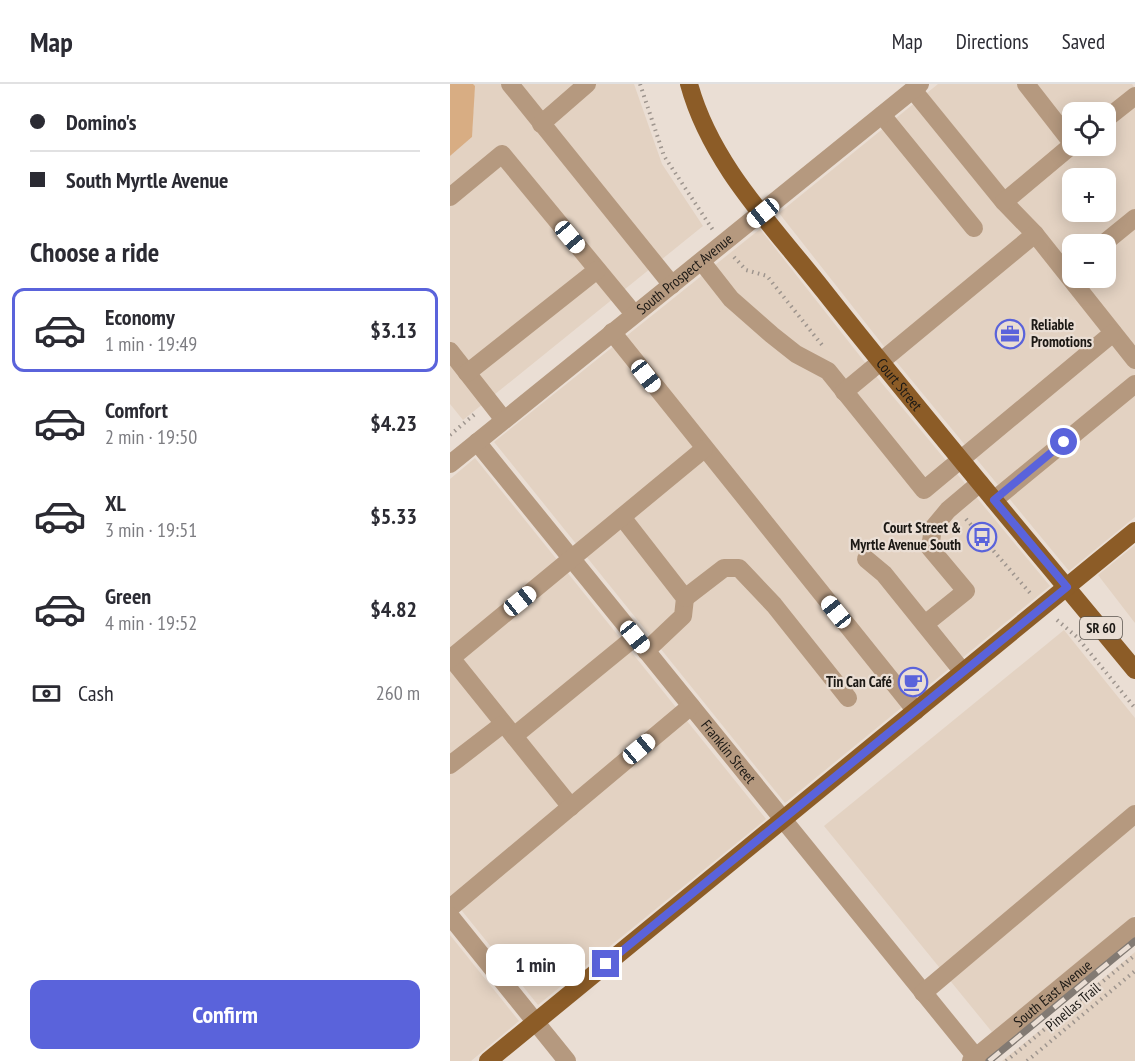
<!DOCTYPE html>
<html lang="en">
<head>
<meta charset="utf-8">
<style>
	:root { --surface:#fff; --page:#f7f7f7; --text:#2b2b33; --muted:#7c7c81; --line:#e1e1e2; --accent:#5a63db }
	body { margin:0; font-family:"PT Sans Narrow",sans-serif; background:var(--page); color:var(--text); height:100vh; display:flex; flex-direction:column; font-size:22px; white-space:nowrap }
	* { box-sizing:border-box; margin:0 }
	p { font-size:20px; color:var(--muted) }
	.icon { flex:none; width:33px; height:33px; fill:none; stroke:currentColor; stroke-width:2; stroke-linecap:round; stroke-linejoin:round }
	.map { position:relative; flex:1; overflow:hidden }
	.details { display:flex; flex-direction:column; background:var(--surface); width:450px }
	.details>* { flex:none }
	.guide { display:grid; align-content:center; height:132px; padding:0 30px; background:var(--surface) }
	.buttons { position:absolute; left:612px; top:18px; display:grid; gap:12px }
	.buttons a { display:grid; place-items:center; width:54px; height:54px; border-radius:12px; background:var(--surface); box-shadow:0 3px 15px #0003; font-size:30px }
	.end { position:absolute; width:27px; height:27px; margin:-14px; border:8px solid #5a63db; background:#fff; box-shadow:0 0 0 3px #fff }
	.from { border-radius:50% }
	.bubble { position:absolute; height:42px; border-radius:12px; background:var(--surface); box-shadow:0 3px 15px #0003; font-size:20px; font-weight:600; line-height:42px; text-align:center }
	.car { position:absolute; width:18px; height:36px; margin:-18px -9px; border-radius:8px; box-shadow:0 0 4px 2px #0007; background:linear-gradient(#fff 24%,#345 0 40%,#fff 0 76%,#345 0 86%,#fff 0) }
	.guide b { display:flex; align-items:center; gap:21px; height:57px; font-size:22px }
	.guide b+b { border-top:2px solid var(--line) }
	.guide i { width:15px; height:15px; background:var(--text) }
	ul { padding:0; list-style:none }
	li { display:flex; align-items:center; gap:18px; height:84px; margin:0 12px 9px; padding:0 18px; border:3px solid transparent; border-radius:12px }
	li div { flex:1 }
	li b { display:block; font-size:22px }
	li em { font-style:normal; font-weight:600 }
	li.active { border-color:var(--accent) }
	li>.icon { width:54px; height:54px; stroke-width:1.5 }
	h2 { padding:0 30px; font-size:27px; line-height:72px }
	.pay { display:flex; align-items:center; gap:15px; height:66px; padding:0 30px; font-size:22px }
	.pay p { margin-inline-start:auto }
	.action { display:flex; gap:12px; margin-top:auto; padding:12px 30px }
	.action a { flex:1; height:69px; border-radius:12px; background:var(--accent); color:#fff; font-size:24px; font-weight:600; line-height:69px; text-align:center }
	header { display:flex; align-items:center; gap:36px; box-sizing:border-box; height:84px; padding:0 30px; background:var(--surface); border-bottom:2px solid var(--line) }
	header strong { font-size:28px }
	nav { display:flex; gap:33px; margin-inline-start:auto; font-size:21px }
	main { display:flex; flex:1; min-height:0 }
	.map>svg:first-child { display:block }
</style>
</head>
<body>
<header>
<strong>Map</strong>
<nav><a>Map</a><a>Directions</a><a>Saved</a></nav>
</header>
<main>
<section class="details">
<div class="guide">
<b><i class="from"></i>Domino's</b>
<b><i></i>South Myrtle Avenue</b>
</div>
<h2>Choose a ride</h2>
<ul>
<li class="active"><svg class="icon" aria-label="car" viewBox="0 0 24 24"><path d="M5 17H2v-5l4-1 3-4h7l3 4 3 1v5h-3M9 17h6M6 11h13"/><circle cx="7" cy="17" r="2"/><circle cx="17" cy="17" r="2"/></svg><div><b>Economy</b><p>1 min · 19:49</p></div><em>$3.13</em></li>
<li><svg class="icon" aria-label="car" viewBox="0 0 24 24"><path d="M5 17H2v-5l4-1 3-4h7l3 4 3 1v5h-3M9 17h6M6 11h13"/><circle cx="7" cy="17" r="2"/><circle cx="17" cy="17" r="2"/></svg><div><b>Comfort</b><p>2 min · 19:50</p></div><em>$4.23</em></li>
<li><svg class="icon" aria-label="car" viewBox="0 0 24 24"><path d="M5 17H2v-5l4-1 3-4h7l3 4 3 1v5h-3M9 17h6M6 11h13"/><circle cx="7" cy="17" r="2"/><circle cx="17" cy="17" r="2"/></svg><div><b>XL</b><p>3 min · 19:51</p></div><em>$5.33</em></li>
<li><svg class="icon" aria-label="car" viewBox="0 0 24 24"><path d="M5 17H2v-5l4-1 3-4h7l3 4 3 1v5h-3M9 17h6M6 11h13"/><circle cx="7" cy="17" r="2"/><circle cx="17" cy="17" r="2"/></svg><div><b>Green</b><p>4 min · 19:52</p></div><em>$4.82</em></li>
</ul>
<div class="pay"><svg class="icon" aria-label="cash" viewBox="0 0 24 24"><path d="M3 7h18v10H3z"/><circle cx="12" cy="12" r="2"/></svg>Cash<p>260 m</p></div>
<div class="action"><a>Confirm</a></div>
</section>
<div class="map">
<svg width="685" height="977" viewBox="0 0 685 977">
	<rect width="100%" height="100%" fill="#eaded4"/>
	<!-- built -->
	<path fill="#e3d2c2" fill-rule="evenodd" d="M23 0H184L212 80 253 142 13 336 0 320V72L22 53Z
		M488 0H682L685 4V433L619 487 440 270 329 129ZM622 28H656V62H622ZM622 94H656V128H622ZM622 160H656V194H622Z
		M310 145 421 286 600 502 335 719 44 358Z
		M25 374 316 735 88 921 0 812V395Z
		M685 461V539L648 491Z
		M614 546 685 634V831L542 948 374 742Z
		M0 851 69 937 21 977H0Z
		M685 868V977H552L605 934Z"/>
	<!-- green -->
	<path fill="#d8ad83" d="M0 0H23L25 2 22 53 0 72Z"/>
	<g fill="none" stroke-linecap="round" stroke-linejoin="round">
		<!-- path -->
		<path stroke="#9e958e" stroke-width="4" stroke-dasharray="1.5 4.5" stroke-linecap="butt" d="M190 0 214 72 263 146
			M284 173 296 186 317 192 372 261
			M0 351 26 329
			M516 435 580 509
			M607 536 627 553 685 624
			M556 977 685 871
			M577 977 685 887"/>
		<!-- minor -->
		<g stroke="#b5997f" stroke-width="18">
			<path d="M60 0 222 201"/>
			<path d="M576 0 622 59"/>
			<path d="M463 6 554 118 585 150 685 276"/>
			<path d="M432 31 524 144"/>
			<path d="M656 35 685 12"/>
			<path d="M91 40 137 0"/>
			<path d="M0 113 52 70 184 230"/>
			<path d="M554 118 622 61"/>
			<path d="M653 160 685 134"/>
			<path d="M252 178 281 215 322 251 346 270 378 287 474 406 663 249"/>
			<path d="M162 248 466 627"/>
			<path d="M0 267 54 336"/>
			<path d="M17 289 147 186"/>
			<path d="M394 308 585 150"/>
			<path id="s1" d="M27 358 529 977"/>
			<path id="s2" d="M0 380 470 0"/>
			<path d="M544 416 685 300"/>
			<path d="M172 433 235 514 233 532 196 567"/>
			<path d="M416 475 434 490 513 588"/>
			<path d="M235 514 274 484H289L324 521 398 614"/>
			<path d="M475 540 516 507 480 464 483 444 498 426 530 399"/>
			<path d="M1 574 121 723"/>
			<path d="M0 575 254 365"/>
			<path d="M64 652 185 553"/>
			<path d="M0 681 53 640"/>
			<path d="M0 824 241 622"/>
			<path d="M0 832 117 977"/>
			<path d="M473 909 685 730"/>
			<path id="s3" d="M521 977 685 842"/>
		</g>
		<!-- major -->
		<g stroke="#8c5c27" stroke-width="18">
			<path id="s4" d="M239 0C261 81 323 142 374 207 475 335 581 460 685 586"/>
			<path d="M38 977 685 447"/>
		</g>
		<!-- rail casing -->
		<g stroke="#827a73" stroke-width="7">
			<path id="rail" d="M539 977 685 857"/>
		</g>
		<!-- rail -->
		<use href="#rail" stroke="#eaded4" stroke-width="4.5" stroke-dasharray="14" stroke-linecap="butt"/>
	</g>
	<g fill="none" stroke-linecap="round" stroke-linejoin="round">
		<!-- route -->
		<path stroke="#5a63db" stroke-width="8" d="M156 880 617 503 544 416 614 358"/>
	</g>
	<!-- icons -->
	<defs>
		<g id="office-ring" transform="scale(1.5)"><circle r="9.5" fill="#eaded4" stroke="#5a63db" stroke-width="1.5"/><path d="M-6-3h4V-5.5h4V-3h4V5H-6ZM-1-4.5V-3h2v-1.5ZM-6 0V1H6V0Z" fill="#5a63db"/></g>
		<g id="bus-ring" transform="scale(1.5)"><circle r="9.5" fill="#eaded4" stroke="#5a63db" stroke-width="1.5"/><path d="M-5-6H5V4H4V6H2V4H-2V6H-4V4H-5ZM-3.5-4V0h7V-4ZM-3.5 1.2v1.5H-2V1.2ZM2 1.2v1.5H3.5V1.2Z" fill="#5a63db"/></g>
		<g id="cafe-ring" transform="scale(1.5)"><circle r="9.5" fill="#eaded4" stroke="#5a63db" stroke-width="1.5"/><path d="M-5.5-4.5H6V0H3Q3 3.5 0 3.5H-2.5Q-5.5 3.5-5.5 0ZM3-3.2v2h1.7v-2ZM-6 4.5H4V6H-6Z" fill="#5a63db"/></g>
	</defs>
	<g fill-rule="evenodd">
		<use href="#office-ring" x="560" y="250"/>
		<use href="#bus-ring" x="532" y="453"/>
		<use href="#cafe-ring" x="463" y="598"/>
	</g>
	<g text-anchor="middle" stroke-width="4.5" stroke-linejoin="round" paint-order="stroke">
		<!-- shield labels -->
		<rect fill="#eaded4" stroke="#5a544e" stroke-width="1.5" x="630" y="533" width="42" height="22" rx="4.5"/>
		<g font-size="14" font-weight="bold" fill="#1c1915">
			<text x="651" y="549">SR 60</text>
		</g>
		<!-- street labels -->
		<g font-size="15" fill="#1c1915" stroke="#eaded4">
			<text dy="5" stroke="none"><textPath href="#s2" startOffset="302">South Prospect Avenue</textPath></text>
			<text dy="5" stroke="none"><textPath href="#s4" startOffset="369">Court Street</textPath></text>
			<text dy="5" stroke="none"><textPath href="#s1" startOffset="399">Franklin Street</textPath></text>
			<text dy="5" stroke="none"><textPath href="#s3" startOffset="106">South East Avenue</textPath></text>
			<text transform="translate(623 923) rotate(-40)" y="5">Pinellas Trail</text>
		</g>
		<!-- poi labels -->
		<g font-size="15" font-weight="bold" fill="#1c1915" stroke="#eaded4" text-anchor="end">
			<text x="581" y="246" text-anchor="start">Reliable<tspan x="581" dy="17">Promotions</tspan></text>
			<text x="511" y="449">Court Street &amp;<tspan x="511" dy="17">Myrtle Avenue South</tspan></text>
			<text x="442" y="603">Tin Can Café</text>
		</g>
	</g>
</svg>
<div class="buttons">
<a><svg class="icon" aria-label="locate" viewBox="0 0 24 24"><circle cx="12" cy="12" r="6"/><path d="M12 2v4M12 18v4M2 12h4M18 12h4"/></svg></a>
<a>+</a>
<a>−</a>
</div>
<i class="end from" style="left:614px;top:358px"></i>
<i class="end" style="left:156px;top:880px"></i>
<div class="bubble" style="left:36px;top:860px;width:99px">1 min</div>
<i class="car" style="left:313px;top:129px;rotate:231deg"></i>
<i class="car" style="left:120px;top:153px;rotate:140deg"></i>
<i class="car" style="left:196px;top:292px;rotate:142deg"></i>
<i class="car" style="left:70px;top:517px;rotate:51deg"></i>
<i class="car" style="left:386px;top:528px;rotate:321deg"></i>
<i class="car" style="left:185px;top:553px;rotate:141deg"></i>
<i class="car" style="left:189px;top:665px;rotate:50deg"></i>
</div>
</main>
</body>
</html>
